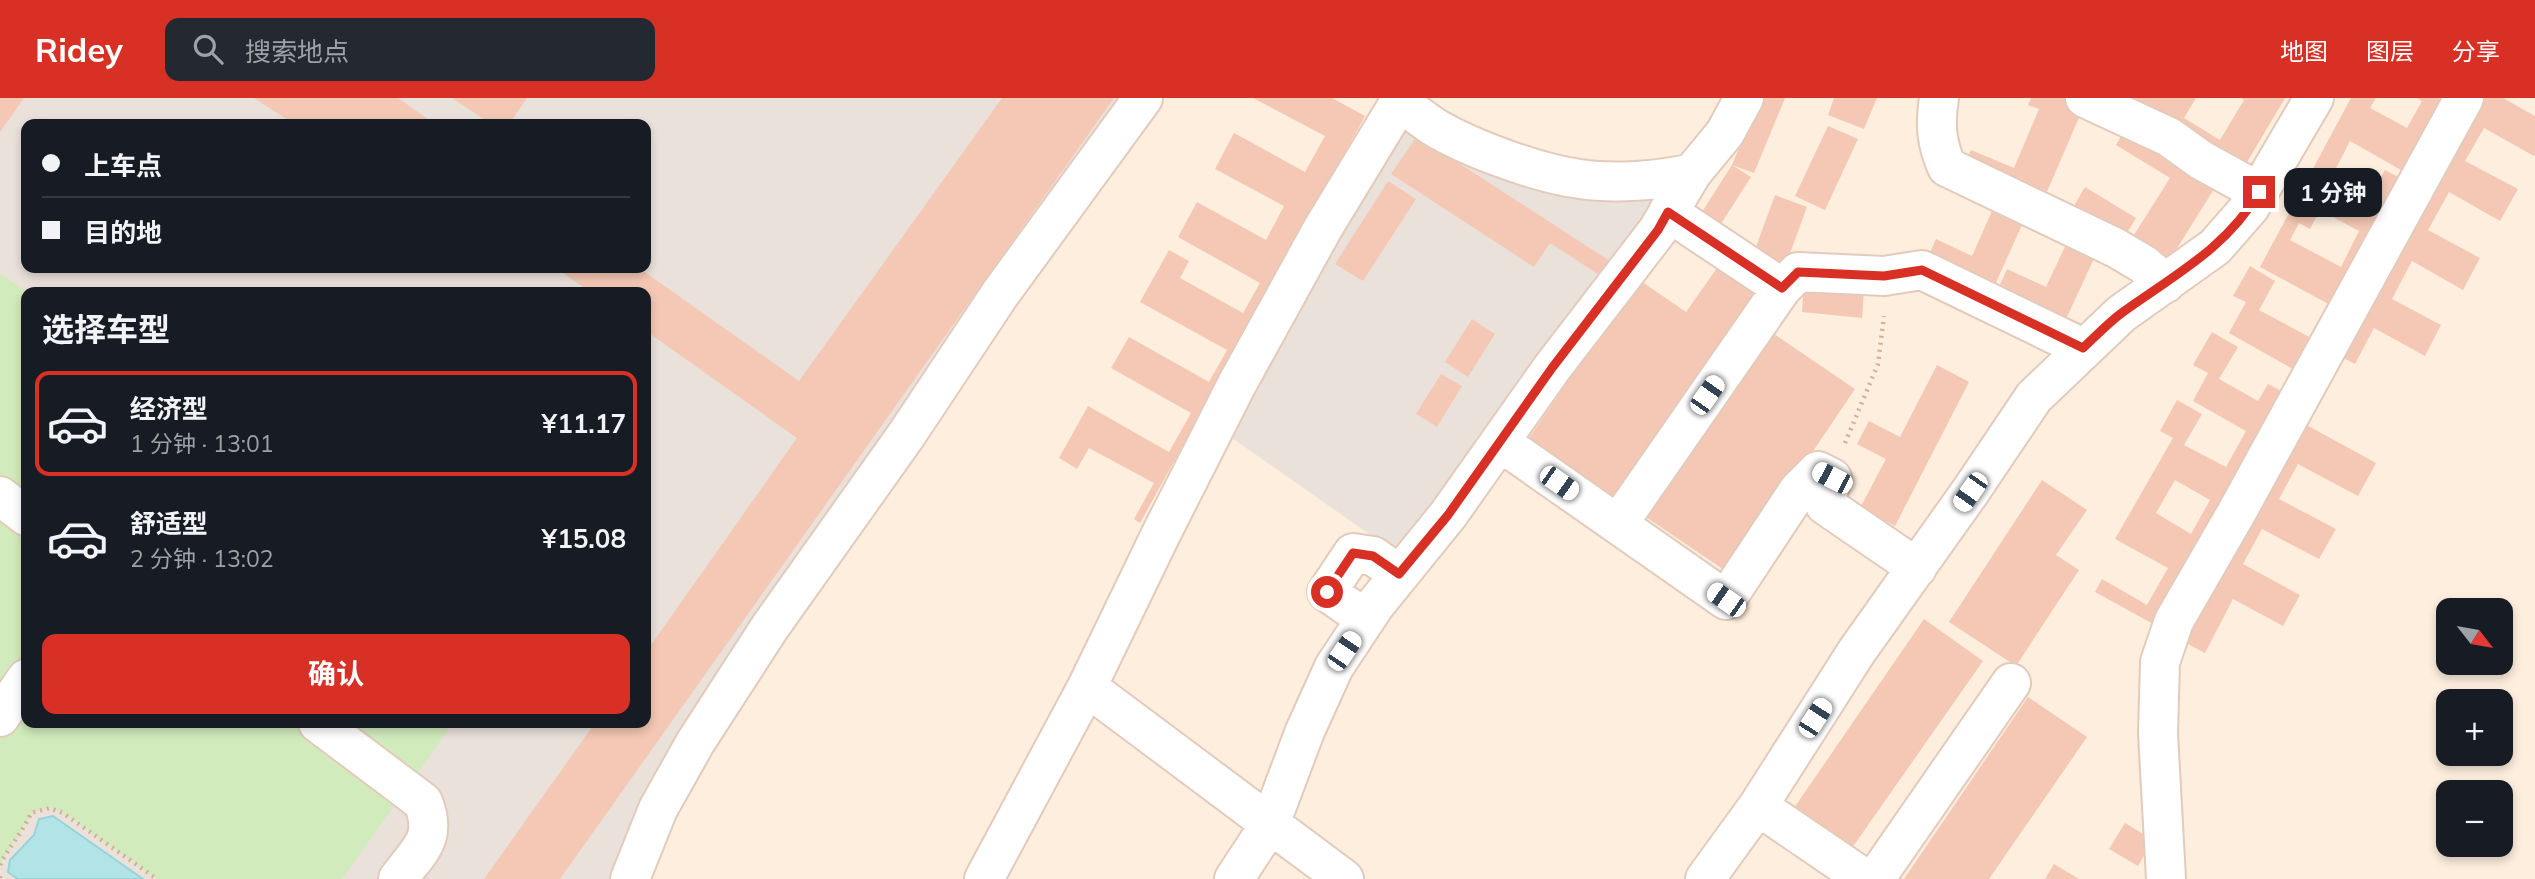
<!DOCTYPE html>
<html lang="zh">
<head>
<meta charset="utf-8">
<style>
	:root { --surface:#171b24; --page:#242831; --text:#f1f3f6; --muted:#9ea1a6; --line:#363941; --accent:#d93025 }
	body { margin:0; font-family:Mulish,"Noto Sans SC",sans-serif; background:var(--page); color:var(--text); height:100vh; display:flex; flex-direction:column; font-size:26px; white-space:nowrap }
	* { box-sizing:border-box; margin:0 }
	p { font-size:23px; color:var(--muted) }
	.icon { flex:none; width:38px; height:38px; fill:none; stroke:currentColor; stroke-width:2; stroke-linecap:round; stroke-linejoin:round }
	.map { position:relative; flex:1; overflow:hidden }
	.sheet { position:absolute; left:21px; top:189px; width:630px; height:441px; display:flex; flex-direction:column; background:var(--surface); border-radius:14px; box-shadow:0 4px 10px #0003 }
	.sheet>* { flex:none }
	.guide { position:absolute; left:21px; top:21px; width:630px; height:154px; border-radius:14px; box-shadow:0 4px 10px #0003; display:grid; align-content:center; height:154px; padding:0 21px; background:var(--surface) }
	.needle { width:46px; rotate:121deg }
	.tools { position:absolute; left:2436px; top:500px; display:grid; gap:14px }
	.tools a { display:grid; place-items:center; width:77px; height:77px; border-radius:14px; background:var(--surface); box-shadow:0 4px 10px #0003; font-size:35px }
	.end { position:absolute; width:32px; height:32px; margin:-16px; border:9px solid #d93025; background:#fff; box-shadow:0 0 0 4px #fff }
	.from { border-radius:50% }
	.bubble { position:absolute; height:49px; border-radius:14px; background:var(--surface); box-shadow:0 4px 10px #0003; font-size:23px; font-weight:700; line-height:49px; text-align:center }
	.car { position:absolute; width:21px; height:42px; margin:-21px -10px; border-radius:9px; box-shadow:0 0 5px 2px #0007; background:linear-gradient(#fff 24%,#345 0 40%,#fff 0 76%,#345 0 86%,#fff 0) }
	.guide b { display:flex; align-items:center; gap:24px; height:66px; font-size:26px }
	.guide b+b { border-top:2px solid var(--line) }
	.guide i { width:18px; height:18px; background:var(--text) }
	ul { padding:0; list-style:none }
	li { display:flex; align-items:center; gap:21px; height:105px; margin:0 14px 10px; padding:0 7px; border:4px solid transparent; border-radius:14px }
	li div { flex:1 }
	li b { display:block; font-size:26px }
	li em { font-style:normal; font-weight:700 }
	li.on { border-color:var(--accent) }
	li>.icon { width:63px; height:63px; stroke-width:1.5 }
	h2 { padding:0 21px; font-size:32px; line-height:84px }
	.button { display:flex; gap:14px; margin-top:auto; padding:14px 21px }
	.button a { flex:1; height:80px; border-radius:14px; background:var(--accent); color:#fff; font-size:28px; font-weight:700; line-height:80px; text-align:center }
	header { display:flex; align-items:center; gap:42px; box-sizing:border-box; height:98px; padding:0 35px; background:var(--accent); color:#fff }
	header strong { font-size:33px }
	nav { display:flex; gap:38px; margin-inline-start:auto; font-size:24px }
	.search { width:490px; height:63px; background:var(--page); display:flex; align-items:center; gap:18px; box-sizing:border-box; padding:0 24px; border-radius:14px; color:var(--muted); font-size:26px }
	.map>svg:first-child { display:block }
</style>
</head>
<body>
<header>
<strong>Ridey</strong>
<div class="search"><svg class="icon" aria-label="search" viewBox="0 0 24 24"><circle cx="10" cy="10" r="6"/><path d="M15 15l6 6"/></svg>搜索地点</div>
<nav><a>地图</a><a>图层</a><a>分享</a></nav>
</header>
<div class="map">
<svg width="2535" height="781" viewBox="0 0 2535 781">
	<rect width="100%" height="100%" fill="#fdeedd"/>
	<!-- industrial -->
	<path fill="#eae1da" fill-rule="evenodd" d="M0 0H1143L1000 196 630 781H0ZM26 26H646V170H26ZM26 194H646V625H26Z
		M1386 25 1523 66 1692 75 1411 462 1382 445 1215 328Z"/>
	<!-- green -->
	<path fill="#d2ebbc" d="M0 175 26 194V625H453L342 781H157L63 715 50 710 31 715C23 734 9 748 0 767Z"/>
	<!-- water -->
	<path fill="#b2e3e7" stroke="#97d4d9" stroke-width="2" d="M53 718 143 781H18L8 774 10 762 34 737 39 721Z"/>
	<!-- building -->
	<path fill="#f4c8b4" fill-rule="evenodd" d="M0 0H24L0 34Z
		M254 0H398L435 26H294Z
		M452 0H527L509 26H491Z
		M1002 0H1114L560 781H484L595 625H646V554L797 340 646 233V194H590L556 170H639L799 283Z
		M1253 0H1332L1365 18 1140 425 1134 421 1154 385 1089 350 1077 371 1059 360 1088 308 1169 354 1191 315 1111 270 1129 239 1209 284 1227 252 1140 204 1169 152 1189 163 1180 180 1243 215 1260 185 1178 139 1197 104 1266 142 1284 108 1215 71 1234 35 1305 74 1325 38Z
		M1760 0H1785L1754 75 1732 67 1751 79 1717 132 1698 120 1732 67Z
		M1834 0H1877L1864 31 1828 17Z
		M2031 0H2066L2084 8 2043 103 1963 70 1971 52 2014 70 2039 11 2028 7Z
		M2114 0H2196L2184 20 2220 42 2244 2 2241 0H2285L2240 76Z
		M2351 0H2376L2370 10 2407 30 2422 3 2417 0H2451L2408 76 2350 43 2333 76 2371 97 2385 72 2404 82 2336 210 2260 169ZM2320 112 2359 133 2341 169 2290 142 2299 125 2310 131Z
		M2479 0H2503L2535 18V56L2534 58 2484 30 2465 63 2518 91 2500 123 2449 94 2428 132 2480 160 2463 192 2412 163 2392 201 2441 227 2425 258 2374 230 2355 266 2338 257Z
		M2128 26 2219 83 2166 168 2129 145 2170 80 2116 47Z
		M1828 28 1858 41 1825 112 1795 98Z
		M1417 38 1613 165 1604 180 1550 145 1534 169 1391 76Z
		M1388 83 1416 101 1363 183 1335 166Z
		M2085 89 2136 120 2122 143 2071 113Z
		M1775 97 1807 109 1785 169 1753 157Z
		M1996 104 2026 118 1994 189 1928 159 1936 141 1972 158Z
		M2070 138 2098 152 2066 221 1999 189 2007 171 2046 189Z
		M1722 163 1762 191 1618 402 1529 340 1638 181 1686 214Z
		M2250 168 2275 183 2259 212 2315 242 2298 274 2229 235 2246 204 2233 198Z
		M1804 186 1864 191 1862 220 1802 214Z
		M1472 221 1495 236 1468 279 1445 264Z
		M1771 234 1855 291 1730 476 1646 419Z
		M2212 234 2238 249 2219 281 2258 303 2268 286 2285 295 2155 527 2095 494 2102 481 2147 507 2168 470 2115 441 2173 340 2160 333 2177 302 2202 316 2184 347 2226 369 2246 333 2193 303 2208 275 2193 267ZM2175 382 2210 402 2191 436 2156 415Z
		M1937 267 1969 284 1895 428 1860 410 1886 361 1857 346 1869 323 1900 339Z
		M1441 276 1462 288 1437 329 1416 316Z
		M2301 324 2376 365 2358 398 2298 366 2279 401 2336 431 2319 461 2262 431 2243 466 2300 497 2283 528 2233 501 2205 555 2184 544Z
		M2042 382 2087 412 2056 457 2079 472 2016 568 1949 524Z
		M1924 521 1983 563 1852 750 1794 710Z
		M2028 599 2087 639 1989 781H1904Z
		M2125 725 2153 742 2138 768 2109 751Z
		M2054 766 2079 781H2045Z"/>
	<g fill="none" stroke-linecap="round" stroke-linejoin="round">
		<!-- minor casing -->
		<g stroke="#e3cbbc" stroke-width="42">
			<path id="minor" d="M1939 0C1935 25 1936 45 1947 69L2116 150 2143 166 2166 185
				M2085 0 2169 39 2201 62 2259 94
				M1399 4C1411 12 1422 21 1434 29 1469 50 1539 76 1580 81 1613 86 1660 83 1692 75
				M1668 114 1782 190
				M1500 344 1726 502 1798 393 1818 373 1832 380 1825 407 1917 470
				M0 398 26 418
				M1618 426 1782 190 1798 174 1884 178 1922 172 2083 250
				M1366 521 1327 494 1353 455 1373 458 1399 476
				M1087 589 1344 781
				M0 619 26 581
				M318 625 423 704C438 741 419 752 398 781
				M1758 708 1865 781
				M630 781 658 711 695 645 770 529 907 336 1000 196 1143 0
				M984 781 1087 589 1161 436 1237 286 1323 130 1402 0
				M1234 781 1270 726 1305 633 1334 569 1375 507 1448 417 1552 270 1658 132 1692 75 1725 35 1744 0
				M1705 781 1758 708 1857 553 1970 394 2034 299 2121 216 2215 149 2250 109 2314 0
				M1875 781 2011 585
				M2166 781 2158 635 2160 564 2174 523 2238 412 2464 0"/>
		</g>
		<!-- path -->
		<path stroke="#d8ac97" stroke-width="4.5" stroke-dasharray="2 5" stroke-linecap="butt" d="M1845 345 1878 266 1884 218
			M0 767C9 748 23 734 31 715L50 710 63 715 157 781
			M0 778V781"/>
		<!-- minor -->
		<use href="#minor" stroke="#fff" stroke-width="38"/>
	</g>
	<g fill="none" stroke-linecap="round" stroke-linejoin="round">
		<!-- route -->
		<path stroke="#d93025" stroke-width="9" d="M1327 494 1353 455 1373 458 1399 476 1448 417 1552 270 1658 132 1668 114 1782 190 1798 174 1884 178 1922 172 2083 250C2096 238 2109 224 2123 214 2173 178 2228 149 2259 94"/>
	</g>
</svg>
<div class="tools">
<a><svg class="needle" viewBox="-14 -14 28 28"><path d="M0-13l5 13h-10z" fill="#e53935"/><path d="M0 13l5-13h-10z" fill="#9ea1a6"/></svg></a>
<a>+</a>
<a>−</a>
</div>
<i class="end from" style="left:1327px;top:494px"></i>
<i class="end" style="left:2259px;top:94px"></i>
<div class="bubble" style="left:2284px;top:70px;width:98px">1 分钟</div>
<i class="car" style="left:1707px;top:297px;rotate:35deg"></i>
<i class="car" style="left:1832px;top:380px;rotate:297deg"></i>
<i class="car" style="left:1559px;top:385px;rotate:125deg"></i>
<i class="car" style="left:1970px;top:394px;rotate:215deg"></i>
<i class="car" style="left:1726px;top:502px;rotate:305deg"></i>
<i class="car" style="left:1344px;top:553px;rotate:34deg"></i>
<i class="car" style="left:1815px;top:620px;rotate:33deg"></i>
<div class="guide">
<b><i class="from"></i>上车点</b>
<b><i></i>目的地</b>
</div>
<section class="sheet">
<h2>选择车型</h2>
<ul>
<li class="on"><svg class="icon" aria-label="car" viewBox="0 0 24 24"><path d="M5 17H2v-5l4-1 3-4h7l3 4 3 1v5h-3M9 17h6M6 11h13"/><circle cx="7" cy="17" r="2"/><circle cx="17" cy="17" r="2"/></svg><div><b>经济型</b><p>1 分钟 · 13:01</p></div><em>¥11.17</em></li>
<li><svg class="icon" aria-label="car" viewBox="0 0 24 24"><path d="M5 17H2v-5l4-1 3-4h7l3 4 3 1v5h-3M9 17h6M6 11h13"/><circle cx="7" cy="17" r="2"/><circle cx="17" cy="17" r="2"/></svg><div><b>舒适型</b><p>2 分钟 · 13:02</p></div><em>¥15.08</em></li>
</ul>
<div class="button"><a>确认</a></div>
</section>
</div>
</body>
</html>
